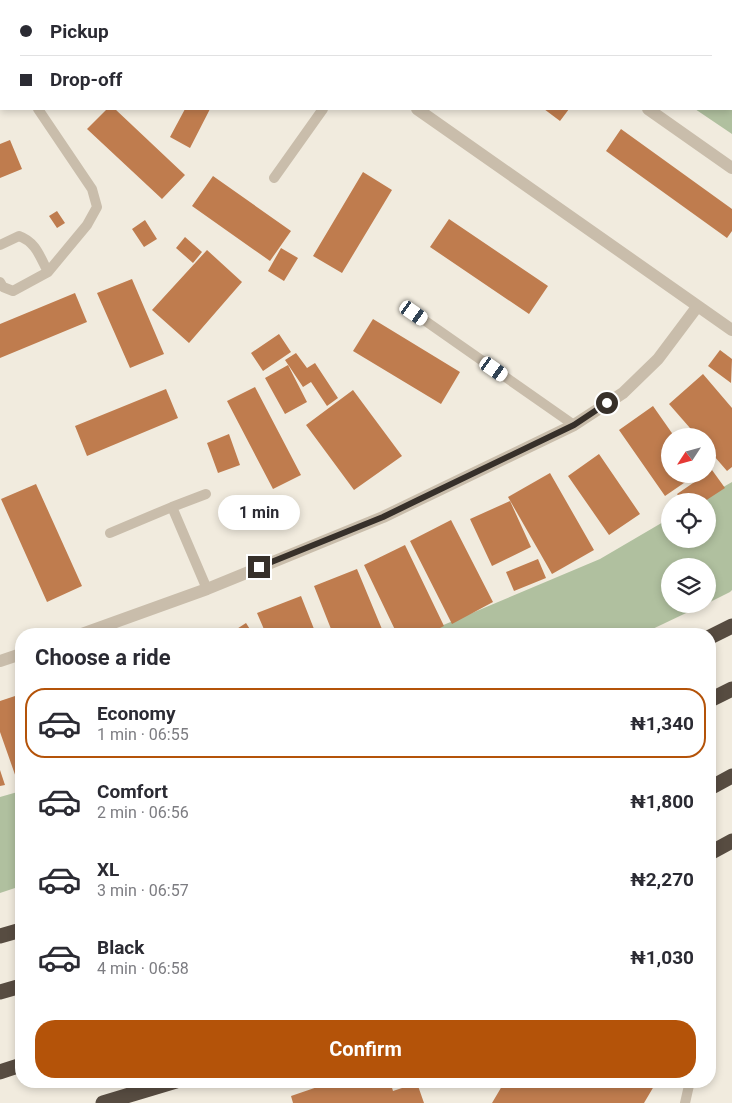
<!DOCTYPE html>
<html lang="en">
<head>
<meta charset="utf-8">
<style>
	:root { --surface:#fff; --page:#f2f2f3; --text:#2b2b33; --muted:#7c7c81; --line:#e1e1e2; --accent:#b45309 }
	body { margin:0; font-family:Roboto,sans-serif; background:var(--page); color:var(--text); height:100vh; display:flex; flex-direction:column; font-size:19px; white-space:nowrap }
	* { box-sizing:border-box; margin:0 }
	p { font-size:16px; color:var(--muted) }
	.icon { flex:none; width:28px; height:28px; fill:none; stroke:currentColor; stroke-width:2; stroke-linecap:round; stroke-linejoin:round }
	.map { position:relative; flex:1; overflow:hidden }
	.drawer { position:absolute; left:15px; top:628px; width:701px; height:460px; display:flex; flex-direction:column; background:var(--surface); border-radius:20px; box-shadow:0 2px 8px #0003 }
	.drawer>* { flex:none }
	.hud { position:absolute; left:0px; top:0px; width:732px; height:110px; box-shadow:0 2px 8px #0003; display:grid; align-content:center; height:110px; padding:0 20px; background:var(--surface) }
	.needle { width:32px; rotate:234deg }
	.tools { position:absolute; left:661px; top:428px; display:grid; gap:10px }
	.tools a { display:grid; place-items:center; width:55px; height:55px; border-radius:50%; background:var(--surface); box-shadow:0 2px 8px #0003; font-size:25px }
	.end { position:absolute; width:22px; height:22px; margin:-11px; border:6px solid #37302a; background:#fff; box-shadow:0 0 0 2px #fff }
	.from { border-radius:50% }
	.bubble { position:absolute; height:35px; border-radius:18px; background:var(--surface); box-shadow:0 2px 8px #0003; font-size:16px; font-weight:700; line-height:35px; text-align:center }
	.car { position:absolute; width:15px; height:30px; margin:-15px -8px; border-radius:6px; box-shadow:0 0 4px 1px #0007; background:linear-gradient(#fff 24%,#345 0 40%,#fff 0 76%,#345 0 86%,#fff 0) }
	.hud b { display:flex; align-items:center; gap:18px; height:48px; font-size:19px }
	.hud b+b { border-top:1px solid var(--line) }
	.hud i { width:12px; height:12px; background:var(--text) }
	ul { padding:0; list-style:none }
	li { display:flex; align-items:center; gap:15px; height:70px; margin:0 10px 8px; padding:0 10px; border:2px solid transparent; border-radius:20px }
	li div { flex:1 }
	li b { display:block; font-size:19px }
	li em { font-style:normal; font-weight:700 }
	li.active { border-color:var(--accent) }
	li>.icon { width:45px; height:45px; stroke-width:1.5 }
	h2 { padding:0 20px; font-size:22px; line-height:60px }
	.primary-button { display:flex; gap:10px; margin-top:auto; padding:10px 20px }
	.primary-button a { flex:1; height:58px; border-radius:20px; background:var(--accent); color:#fff; font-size:20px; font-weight:700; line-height:58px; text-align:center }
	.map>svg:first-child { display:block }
</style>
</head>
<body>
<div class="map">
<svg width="732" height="1103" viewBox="0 0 732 1103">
	<rect width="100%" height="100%" fill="#f1ebde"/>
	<!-- green -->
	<path fill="#b0c09f" d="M541 0H732V134L695 109H731V1Z
		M732 482V590L730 592 708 603V566H670V604H705L642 634H422L600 559 670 518V539H708V501H699Z
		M21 791V886L0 893V797Z"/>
	<!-- building -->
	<path fill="#bf7c4e" d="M107 109H115L185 175 162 199 87 129Z
		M185 109H210L190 148 170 137Z
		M544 109H569L560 121Z
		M621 129 732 209V231L727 238 606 151Z
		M10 140 22 169 0 178V144Z
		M363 172 392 190 342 273 313 256Z
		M213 176 291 231 270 261 192 206Z
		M57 211 65 223 57 228 49 216Z
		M449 219 548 286 529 314 430 247Z
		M145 220 157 239 144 247 132 229Z
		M185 237 202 252 193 263 176 248Z
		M281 248 298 258 284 281 268 271Z
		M207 250 242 282 189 343 152 310Z
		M132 279 164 354 130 368 97 293Z
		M75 293 87 322 0 358V324Z
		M373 319 460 372 441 404 353 351Z
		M279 334 291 352 263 371 251 353Z
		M720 350 732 359 731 383 708 366Z
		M296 353 307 368 315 363 338 398 327 406 311 382 303 387 285 360Z
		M288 365 307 402 285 414 265 378Z
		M703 374 732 408V467L727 471 708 449V436H697L669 404Z
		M255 387 301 475 273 489 227 401Z
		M166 389 178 418 87 456 75 426Z
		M353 390 402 456 354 490 306 425Z
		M653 406 674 436H670V474H697L665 496 619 430Z
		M229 434 240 465 218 473 207 443Z
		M599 454 640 514 609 535 568 476Z
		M712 470 725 488 705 501H682L677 494Z
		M550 473 594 550 552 574 508 497Z
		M36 484 82 586 47 602 1 499Z
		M510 501 531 547 492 566 470 519Z
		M451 520 493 602 452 624 410 541Z
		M405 545 444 626 428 634H397L364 565Z
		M538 559 546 578 514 591 506 572Z
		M357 569 384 634H333L314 586Z
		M301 596 316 634H266L257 613Z
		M246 623 253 634H229Z
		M21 694V785L19 786 0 732V701Z
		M0 770 5 785 0 786Z
		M335 1081H390L393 1091 417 1083 424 1103H293L291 1096Z
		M505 1081H608L615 1086 617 1081H657L644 1103H492Z"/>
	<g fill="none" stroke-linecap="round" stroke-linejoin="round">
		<!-- lane -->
		<path stroke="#c9bdab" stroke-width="10" d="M274 178 323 109
			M0 245 19 236C36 242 40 257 48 272
			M0 282 3 287 13 291 48 272 87 225 97 207 92 189 38 109
			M414 313 574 425
			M172 507 206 494
			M110 533 172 507 207 589
			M710 1008 711 1005
			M685 1103 690 1081"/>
		<!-- street -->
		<path stroke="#c9bdab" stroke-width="12" d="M264 0 266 1
			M493 0 495 1
			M203 1 204 0
			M403 1 404 0
			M0 90 1 89
			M417 109 732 330
			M648 109 732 168
			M82 634 207 589 383 517 574 425 623 393 658 359 697 307
			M0 661 21 654"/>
		<!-- highway -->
		<path stroke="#574c41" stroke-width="15" d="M710 637 732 626
			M710 700 732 689
			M710 788 732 776
			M710 853 732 841
			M0 936 21 930
			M0 992 21 986
			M0 1072 21 1065
			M103 1103 176 1081"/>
	</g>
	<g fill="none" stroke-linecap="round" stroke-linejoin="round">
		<!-- route -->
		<path stroke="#37302a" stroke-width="6" d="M259 567 383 517 418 500 574 425 607 403"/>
	</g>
</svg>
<div class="tools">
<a><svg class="needle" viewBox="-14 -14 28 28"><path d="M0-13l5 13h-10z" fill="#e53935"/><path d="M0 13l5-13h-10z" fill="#7c7c81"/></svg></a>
<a><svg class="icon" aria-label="locate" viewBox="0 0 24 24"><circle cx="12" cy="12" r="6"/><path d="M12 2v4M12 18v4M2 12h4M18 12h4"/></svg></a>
<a><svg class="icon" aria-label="layers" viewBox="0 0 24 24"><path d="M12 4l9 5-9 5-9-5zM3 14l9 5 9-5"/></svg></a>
</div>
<i class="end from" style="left:607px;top:403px"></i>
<i class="end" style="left:259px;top:567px"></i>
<div class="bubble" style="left:218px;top:495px;width:82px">1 min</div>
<i class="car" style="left:414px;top:313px;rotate:125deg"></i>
<i class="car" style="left:494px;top:369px;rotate:125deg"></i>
<div class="hud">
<b><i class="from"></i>Pickup</b>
<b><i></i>Drop-off</b>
</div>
<section class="drawer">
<h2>Choose a ride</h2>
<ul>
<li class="active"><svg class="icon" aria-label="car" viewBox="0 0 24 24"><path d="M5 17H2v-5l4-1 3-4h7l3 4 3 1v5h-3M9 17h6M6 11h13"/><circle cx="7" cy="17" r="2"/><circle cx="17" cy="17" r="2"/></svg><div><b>Economy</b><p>1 min · 06:55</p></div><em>₦1,340</em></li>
<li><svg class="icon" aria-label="car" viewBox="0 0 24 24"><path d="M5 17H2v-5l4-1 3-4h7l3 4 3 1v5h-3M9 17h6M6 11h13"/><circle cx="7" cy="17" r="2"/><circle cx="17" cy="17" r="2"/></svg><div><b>Comfort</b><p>2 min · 06:56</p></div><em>₦1,800</em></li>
<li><svg class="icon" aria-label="car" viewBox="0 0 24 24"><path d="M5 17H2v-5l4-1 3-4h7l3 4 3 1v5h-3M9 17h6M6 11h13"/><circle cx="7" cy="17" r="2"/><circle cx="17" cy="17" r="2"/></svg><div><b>XL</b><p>3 min · 06:57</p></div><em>₦2,270</em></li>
<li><svg class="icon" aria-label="car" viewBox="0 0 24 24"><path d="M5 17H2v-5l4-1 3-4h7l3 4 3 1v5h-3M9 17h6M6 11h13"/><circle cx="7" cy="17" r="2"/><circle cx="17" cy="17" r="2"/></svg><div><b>Black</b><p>4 min · 06:58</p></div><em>₦1,030</em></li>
</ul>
<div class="primary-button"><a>Confirm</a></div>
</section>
</div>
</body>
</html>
